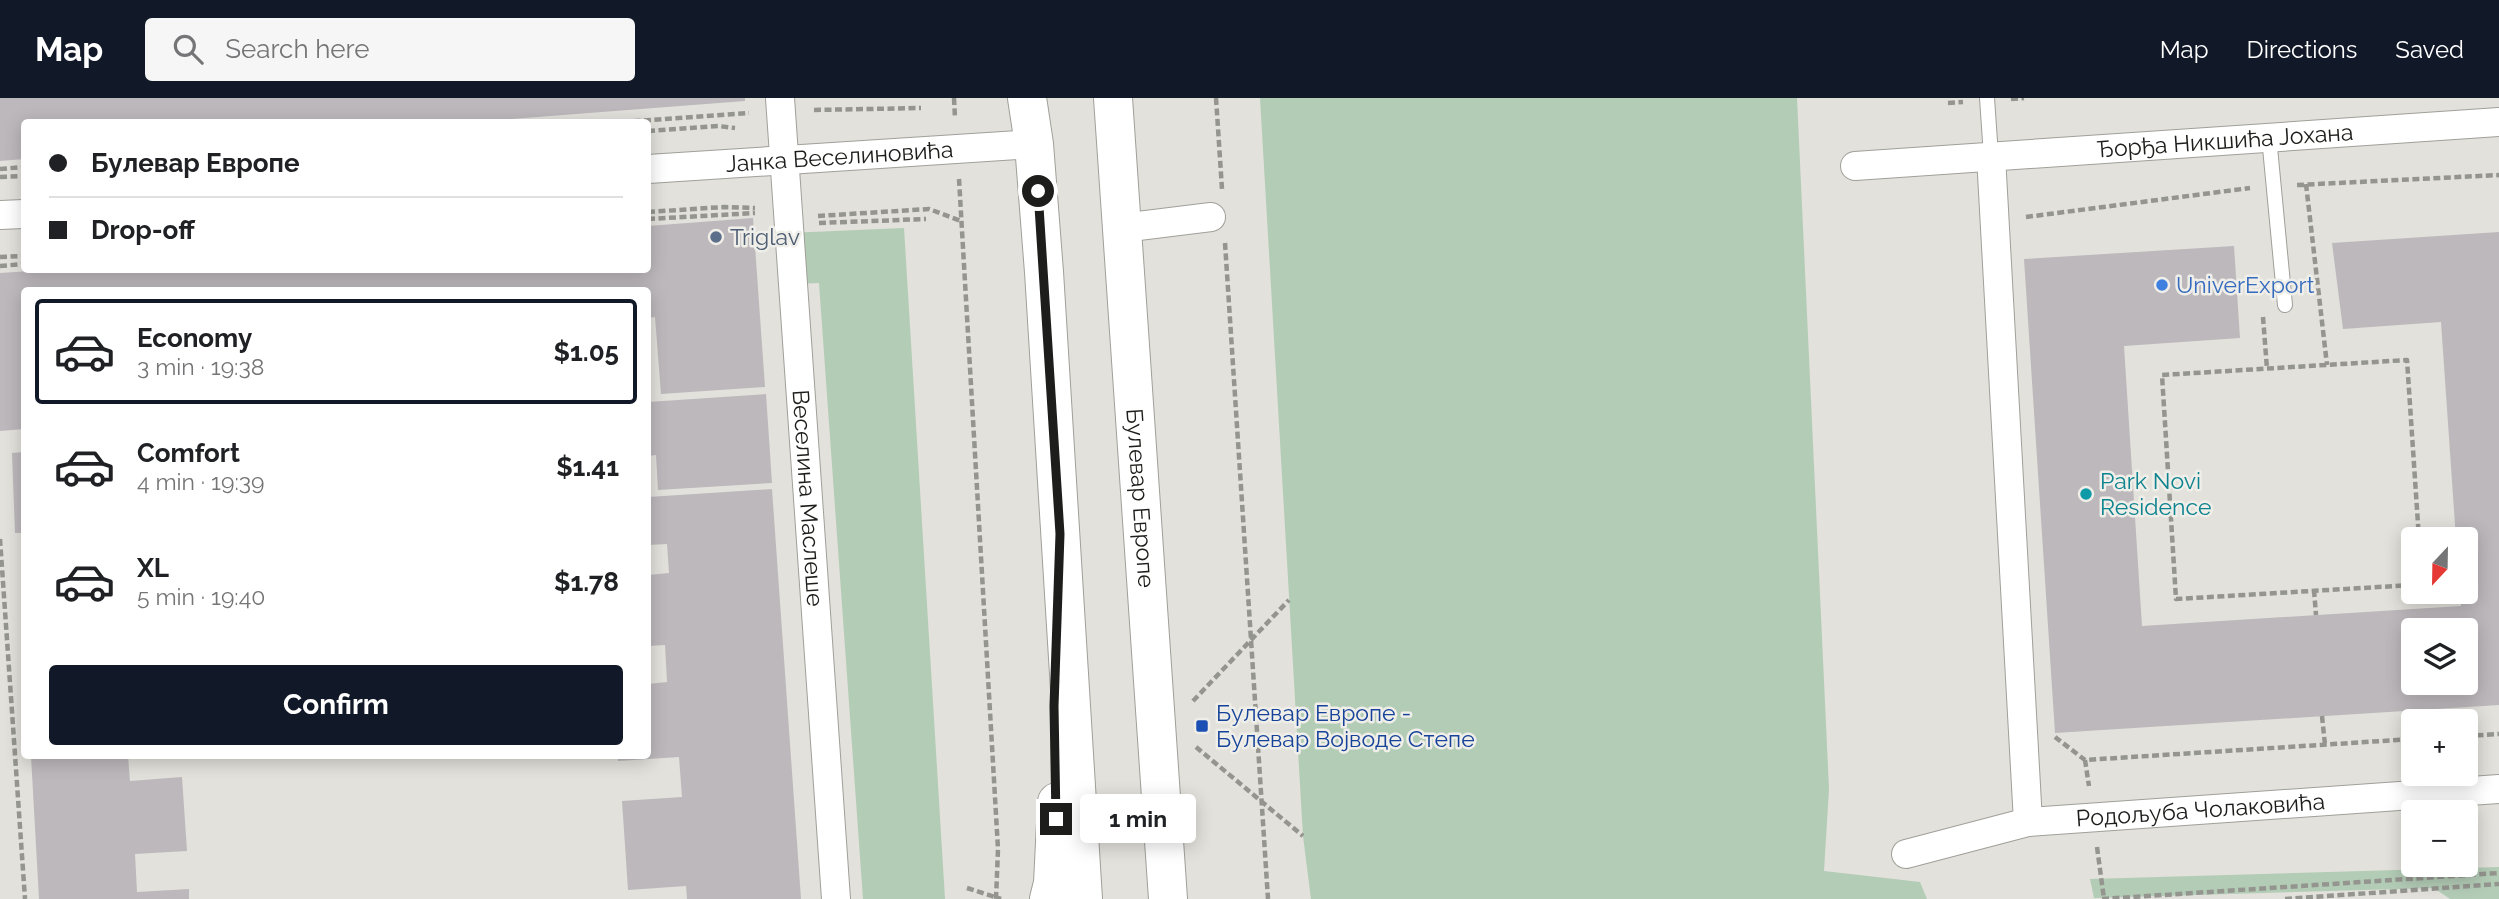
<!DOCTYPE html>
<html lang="en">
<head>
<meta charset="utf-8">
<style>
	:root { --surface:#fff; --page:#f6f6f6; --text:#202124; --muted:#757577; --line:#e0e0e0; --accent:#111827 }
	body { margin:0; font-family:Raleway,sans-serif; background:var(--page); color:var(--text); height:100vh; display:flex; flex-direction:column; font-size:26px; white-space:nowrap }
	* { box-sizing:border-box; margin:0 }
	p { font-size:23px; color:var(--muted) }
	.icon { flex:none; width:38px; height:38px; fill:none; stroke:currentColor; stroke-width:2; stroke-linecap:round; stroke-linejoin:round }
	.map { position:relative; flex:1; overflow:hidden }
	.side { position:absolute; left:21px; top:189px; width:630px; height:472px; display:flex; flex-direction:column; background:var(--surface); border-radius:7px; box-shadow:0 4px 18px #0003 }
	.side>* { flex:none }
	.top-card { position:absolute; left:21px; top:21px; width:630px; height:154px; border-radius:7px; box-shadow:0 4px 18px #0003; display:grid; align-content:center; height:154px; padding:0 28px; background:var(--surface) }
	.needle { width:46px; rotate:202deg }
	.fabs { position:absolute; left:2401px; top:429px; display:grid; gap:14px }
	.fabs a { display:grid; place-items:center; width:77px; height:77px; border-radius:7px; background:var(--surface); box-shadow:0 4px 18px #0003; font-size:35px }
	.end { position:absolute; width:32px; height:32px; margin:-16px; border:9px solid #1d1d1b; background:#fff; box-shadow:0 0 0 4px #fff }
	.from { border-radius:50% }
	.bubble { position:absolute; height:49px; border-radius:7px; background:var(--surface); box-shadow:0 4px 18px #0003; font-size:23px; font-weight:700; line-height:49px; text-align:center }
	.top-card b { display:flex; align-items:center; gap:24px; height:66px; font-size:26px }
	.top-card b+b { border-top:2px solid var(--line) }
	.top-card i { width:18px; height:18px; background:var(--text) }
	ul { padding:12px 0 0; list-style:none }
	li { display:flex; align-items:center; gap:21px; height:105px; margin:0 14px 10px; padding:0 14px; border:4px solid transparent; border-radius:7px }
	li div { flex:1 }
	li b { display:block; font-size:26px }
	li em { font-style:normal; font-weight:700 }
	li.selected { border-color:var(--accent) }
	li>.icon { width:63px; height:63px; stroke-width:1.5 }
	.action { display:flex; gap:14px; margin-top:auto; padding:14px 28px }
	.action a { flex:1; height:80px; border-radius:7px; background:var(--accent); color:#fff; font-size:28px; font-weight:700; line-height:80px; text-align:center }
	header { display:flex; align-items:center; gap:42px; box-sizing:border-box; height:98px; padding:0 35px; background:var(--accent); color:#fff }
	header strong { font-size:33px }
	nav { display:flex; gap:38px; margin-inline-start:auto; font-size:24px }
	.search { width:490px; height:63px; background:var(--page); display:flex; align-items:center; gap:18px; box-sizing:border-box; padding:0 24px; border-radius:7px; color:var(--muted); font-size:26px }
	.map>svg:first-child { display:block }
</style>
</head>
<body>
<header>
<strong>Map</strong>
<div class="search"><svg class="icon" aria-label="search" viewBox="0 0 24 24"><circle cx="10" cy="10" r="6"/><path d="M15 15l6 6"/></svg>Search here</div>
<nav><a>Map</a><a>Directions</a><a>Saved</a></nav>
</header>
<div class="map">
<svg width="2499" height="801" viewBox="0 0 2499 801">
	<rect width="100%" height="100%" fill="#e2e1db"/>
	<!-- green -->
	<path fill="#b3ccb6" d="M1260 0H1797L1829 691 1824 773 1920 784 1927 801H1311L1303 738Z
		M904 130 945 801H863L819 185 793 186 788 135Z
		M2499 769V801H2450L2434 790 2094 800 2090 781Z"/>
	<!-- building -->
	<path fill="#bdb8bc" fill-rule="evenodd" d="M0 0H745V3L474 24H24V61L0 63Z
		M753 120 765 289 661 296 655 219 648 220V192H24V331L0 333V175L47 172H648V128Z
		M2499 134V607L2055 635 2024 161 2234 148 2240 240 2124 248 2142 528 2461 508 2460 494H2466V441H2456L2441 224 2343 231 2332 145ZM2413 532H2466V584H2413Z
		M766 296 772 385 658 392 656 357 648 358V304Z
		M24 354V435H15L12 355Z
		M772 391 801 801H687L686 788 628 792 622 703 682 699 679 659 618 663V658H648V586L667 584 665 547 648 548V477L669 475 667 446 648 447V399Z
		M31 658H128L130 683 182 679 187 753 135 756 137 794 189 791V801H39Z"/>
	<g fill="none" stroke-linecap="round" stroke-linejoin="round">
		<!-- lane casing -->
		<g stroke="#a09f99" stroke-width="16">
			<path id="lane" d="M1987 0 1991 58
				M2269 39 2285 207"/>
		</g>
		<!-- street casing -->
		<g stroke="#a09f99" stroke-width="30">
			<g id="street">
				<path id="s1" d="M780 0 836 801"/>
				<path d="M1991 58 2028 724"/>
				<path id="s2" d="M1855 68 2499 24"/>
				<path id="s3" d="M648 71 1034 46"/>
				<path d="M0 117 24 116"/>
				<path d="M1122 130 1211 119"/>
				<path id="s4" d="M1906 756 2028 724 2499 691"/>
			</g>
		</g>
		<!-- secondary casing -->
		<g stroke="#a09f99" stroke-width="40">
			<g id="secondary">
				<path d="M1027 0 1034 46 1044 174 1083 801"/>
				<path id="s5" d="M1113 0 1168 801"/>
				<path d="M1049 801 1053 785 1057 704"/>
			</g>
		</g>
		<!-- path -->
		<path stroke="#959590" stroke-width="4.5" stroke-dasharray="7 3.5" stroke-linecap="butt" d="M954 0 955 20
			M1216 0 1222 91
			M2011 1 2024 0
			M1948 5 1963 4
			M814 12 921 10
			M623 24 749 15
			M648 33 718 28 735 30
			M0 71 24 69
			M0 79 24 78
			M959 81 998 751 996 801
			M2306 86 2327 267
			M2297 87 2499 77
			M648 114 724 109 755 110
			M818 118 929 111 961 123
			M2026 119 2250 90
			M648 121 755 115
			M819 125 926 121
			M1225 145 1268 801
			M0 159 24 158
			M0 168 24 166
			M2263 219 2267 271
			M0 441 25 801
			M2413 487 2176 501 2162 277 2407 262 2419 441
			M2314 492 2316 517
			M1193 603 1289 502
			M2322 618 2325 647
			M2466 638 2499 636
			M2055 639 2085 662 2413 641
			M1196 649 1303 738
			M2085 662 2089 688
			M2097 749 2104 801
			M967 790 1001 801
			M2102 801 2499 775
			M2285 801 2499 786"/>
		<!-- lane -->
		<use href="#lane" stroke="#fff" stroke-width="14"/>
		<!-- street -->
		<use href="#street" stroke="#fff" stroke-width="28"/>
		<!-- secondary -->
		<use href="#secondary" stroke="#fff" stroke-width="38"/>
	</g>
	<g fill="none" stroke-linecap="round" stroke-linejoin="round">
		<!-- route -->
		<path stroke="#1d1d1b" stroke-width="9" d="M1038 93 1060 436 1054 608 1056 721"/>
	</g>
	<!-- markers -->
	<circle fill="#5c6f8a" stroke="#efeee8" stroke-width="2.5" cx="716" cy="139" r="7"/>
	<circle fill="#3f7fe0" stroke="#efeee8" stroke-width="2.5" cx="2162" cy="187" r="7"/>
	<circle fill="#0f9aa8" stroke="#efeee8" stroke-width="2.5" cx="2086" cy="396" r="7"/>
	<rect fill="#1a4fb4" stroke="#efeee8" stroke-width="2.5" x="1195" y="621" width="14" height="14" rx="3.5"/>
	<g text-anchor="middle" stroke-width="5" stroke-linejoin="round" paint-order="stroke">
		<!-- street labels -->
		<g font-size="23" fill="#1d1d1b" stroke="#efeee8">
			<text dy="8" stroke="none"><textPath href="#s2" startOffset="371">Ђорђа Никшића Јохана</textPath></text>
			<text dy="8" stroke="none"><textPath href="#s3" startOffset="192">Јанка Веселиновића</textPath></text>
			<text dy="8" stroke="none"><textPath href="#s1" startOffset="401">Веселина Маслеше</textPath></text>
			<text dy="8" stroke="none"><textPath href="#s5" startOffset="401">Булевар Европе</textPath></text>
			<text dy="8" stroke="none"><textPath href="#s4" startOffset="299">Родољуба Чолаковића</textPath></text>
		</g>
		<!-- service labels -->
		<g font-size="23" fill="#4e5e75" stroke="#efeee8" text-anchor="start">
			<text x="730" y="147">Triglav</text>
		</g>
		<!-- shop labels -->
		<g font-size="23" fill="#366cbe" stroke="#efeee8" text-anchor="start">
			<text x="2176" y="195">UniverExport</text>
		</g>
		<!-- culture labels -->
		<g font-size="23" fill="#0d838f" stroke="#efeee8" text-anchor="start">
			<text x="2100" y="391">Park Novi<tspan x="2100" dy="26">Residence</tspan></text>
		</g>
		<!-- transit labels -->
		<g font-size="23" fill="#164399" stroke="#efeee8" text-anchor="start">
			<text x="1216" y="623">Булевар Европе -<tspan x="1216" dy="26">Булевар Војводе Степе</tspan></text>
		</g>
	</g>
</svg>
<div class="fabs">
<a><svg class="needle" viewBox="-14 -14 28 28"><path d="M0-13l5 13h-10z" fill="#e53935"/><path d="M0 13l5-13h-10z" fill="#757577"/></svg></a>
<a><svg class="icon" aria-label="layers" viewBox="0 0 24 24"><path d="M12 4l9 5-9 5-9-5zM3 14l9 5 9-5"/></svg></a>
<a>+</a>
<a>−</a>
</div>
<i class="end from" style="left:1038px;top:93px"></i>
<i class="end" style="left:1056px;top:721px"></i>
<div class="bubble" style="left:1080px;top:696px;width:116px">1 min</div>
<div class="top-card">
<b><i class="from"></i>Булевар Европе</b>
<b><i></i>Drop-off</b>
</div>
<section class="side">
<ul>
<li class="selected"><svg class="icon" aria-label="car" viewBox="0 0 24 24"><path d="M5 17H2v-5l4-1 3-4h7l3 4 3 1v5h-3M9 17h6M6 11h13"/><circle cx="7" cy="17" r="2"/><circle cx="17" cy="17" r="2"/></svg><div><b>Economy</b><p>3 min · 19:38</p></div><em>$1.05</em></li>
<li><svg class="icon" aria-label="car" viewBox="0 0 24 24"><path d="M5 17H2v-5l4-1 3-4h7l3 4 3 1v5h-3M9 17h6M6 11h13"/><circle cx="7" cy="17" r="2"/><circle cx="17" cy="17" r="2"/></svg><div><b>Comfort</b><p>4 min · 19:39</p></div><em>$1.41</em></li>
<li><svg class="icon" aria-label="car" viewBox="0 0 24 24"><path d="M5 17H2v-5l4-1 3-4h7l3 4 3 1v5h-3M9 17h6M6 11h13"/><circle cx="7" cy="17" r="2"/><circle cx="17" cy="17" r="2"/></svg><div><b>XL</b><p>5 min · 19:40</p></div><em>$1.78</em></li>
</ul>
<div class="action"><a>Confirm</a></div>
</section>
</div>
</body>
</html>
